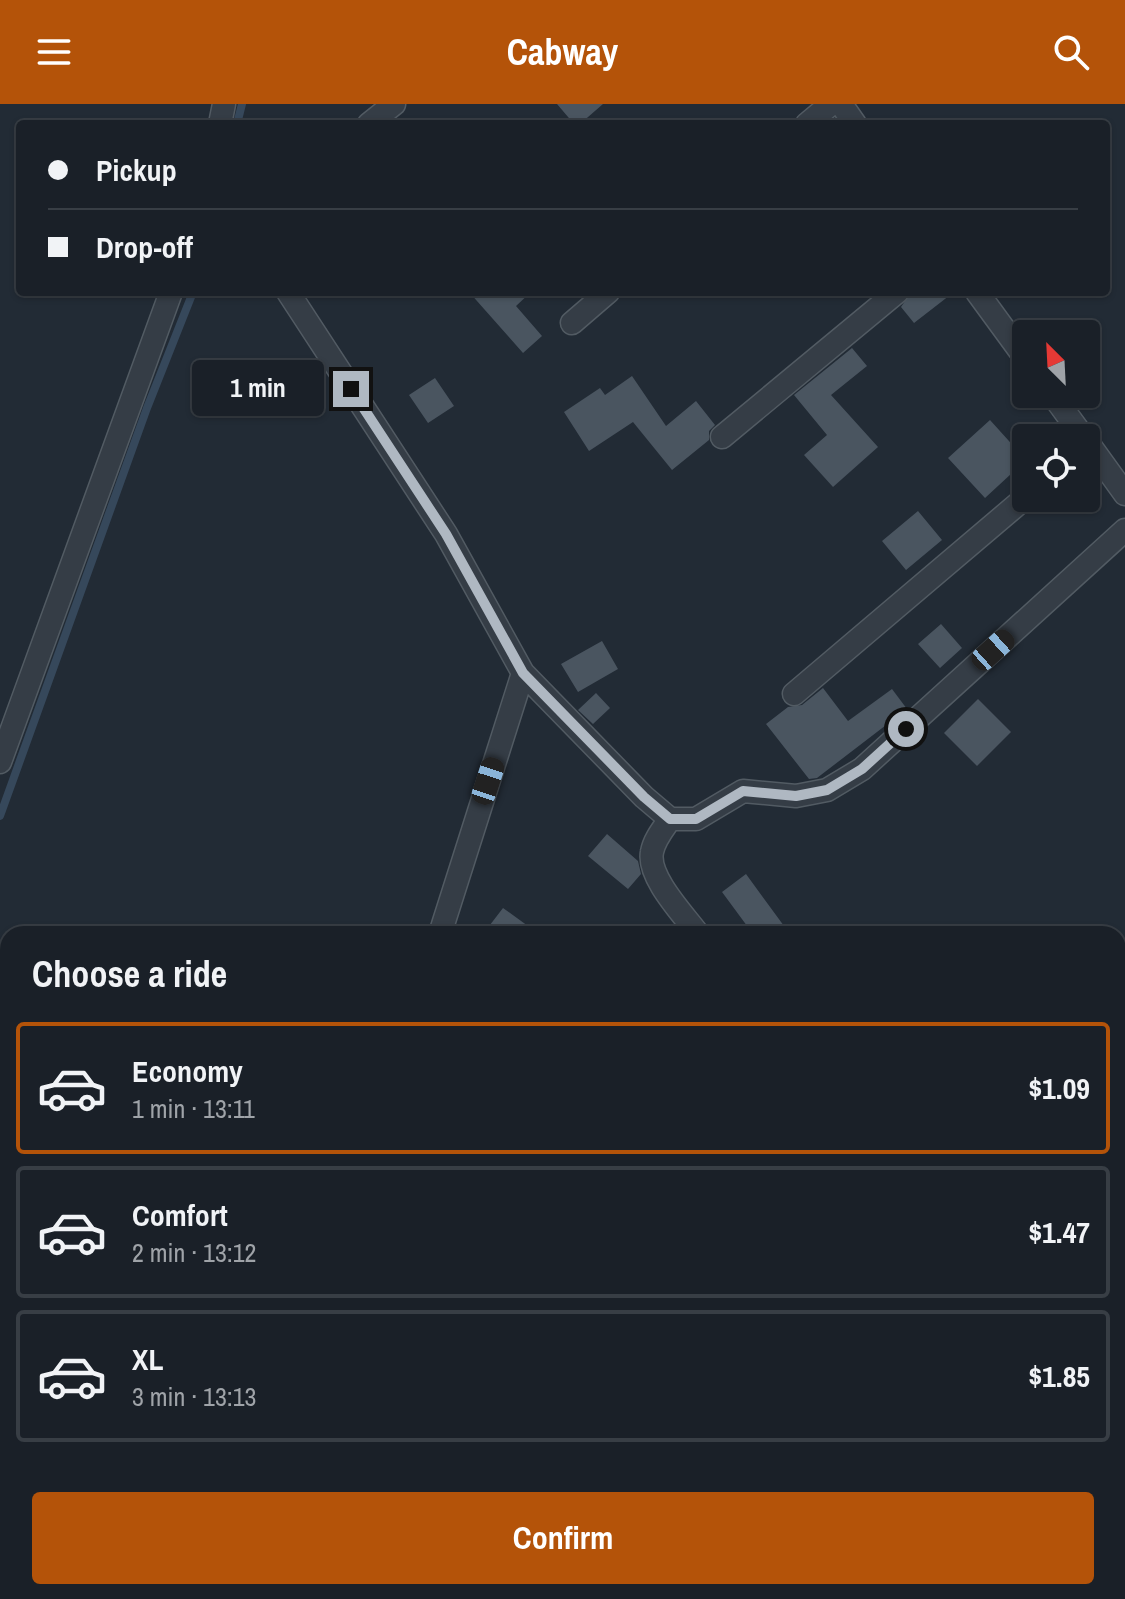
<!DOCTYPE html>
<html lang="en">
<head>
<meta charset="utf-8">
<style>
	:root { --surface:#1a2028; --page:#232830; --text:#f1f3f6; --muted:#9fa3a8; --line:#383e45; --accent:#b45309 }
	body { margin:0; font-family:"Archivo Narrow",sans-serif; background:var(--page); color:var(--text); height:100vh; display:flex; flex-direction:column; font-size:30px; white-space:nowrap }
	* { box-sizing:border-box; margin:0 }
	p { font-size:26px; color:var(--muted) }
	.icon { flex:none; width:44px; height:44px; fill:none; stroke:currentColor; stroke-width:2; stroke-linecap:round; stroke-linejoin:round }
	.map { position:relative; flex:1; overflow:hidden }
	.drawer { position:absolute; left:0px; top:822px; width:1126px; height:674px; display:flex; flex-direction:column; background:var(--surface); border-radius:24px 24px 0 0; box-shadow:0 2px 6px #0004,0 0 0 2px var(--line) }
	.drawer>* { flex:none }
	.top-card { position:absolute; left:16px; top:16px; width:1094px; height:176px; border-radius:8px; box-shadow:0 2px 6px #0004,0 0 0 2px var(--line); display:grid; align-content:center; height:176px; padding:0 32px; background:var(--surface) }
	.needle { width:52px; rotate:336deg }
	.buttons { position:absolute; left:1012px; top:216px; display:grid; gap:16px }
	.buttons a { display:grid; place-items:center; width:88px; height:88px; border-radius:8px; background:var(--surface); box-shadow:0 2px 6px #0004,0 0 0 2px var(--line); font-size:40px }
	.end { position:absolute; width:36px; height:36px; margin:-18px; border:10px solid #afb8c2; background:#111; box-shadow:0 0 0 4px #111 }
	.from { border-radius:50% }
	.bubble { position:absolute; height:56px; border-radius:8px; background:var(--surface); box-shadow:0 2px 6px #0004,0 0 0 2px var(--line); font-size:26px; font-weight:800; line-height:56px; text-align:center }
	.car { position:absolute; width:24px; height:48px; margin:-24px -12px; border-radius:10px; box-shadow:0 0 6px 2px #0007; background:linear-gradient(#222 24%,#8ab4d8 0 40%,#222 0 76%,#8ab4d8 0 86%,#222 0) }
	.top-card b { display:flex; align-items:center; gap:28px; height:76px; font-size:30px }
	.top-card b+b { border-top:2px solid var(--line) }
	.top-card i { width:20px; height:20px; background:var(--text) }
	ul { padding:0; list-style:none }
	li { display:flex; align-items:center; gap:24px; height:132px; margin:0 16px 12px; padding:0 16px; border:4px solid var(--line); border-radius:8px }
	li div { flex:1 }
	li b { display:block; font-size:30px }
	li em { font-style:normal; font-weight:800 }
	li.selected { border-color:var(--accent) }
	li>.icon { width:72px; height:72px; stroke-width:1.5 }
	h2 { padding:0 32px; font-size:36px; line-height:96px }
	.cta { display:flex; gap:16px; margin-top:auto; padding:16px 32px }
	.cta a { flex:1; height:92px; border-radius:8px; background:var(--accent); color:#fff; font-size:32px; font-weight:800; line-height:92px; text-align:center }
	header { display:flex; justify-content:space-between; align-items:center; height:104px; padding:0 32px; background:var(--accent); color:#fff; font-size:36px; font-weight:800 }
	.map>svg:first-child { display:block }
</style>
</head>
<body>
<header><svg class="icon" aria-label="menu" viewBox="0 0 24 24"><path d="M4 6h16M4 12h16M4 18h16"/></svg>Cabway<svg class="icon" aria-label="search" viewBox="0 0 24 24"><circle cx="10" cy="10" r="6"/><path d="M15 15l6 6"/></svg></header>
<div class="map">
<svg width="1125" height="1495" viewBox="0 0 1125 1495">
	<rect width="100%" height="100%" fill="#222b35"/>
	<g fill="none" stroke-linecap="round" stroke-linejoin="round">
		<!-- stream -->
		<path stroke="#36485b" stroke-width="8" d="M237 20 242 0
			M0 712 147 304 193 188"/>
	</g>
	<!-- building -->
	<path fill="#4a5560" d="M557 0H603L580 20H574Z
		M469 188H531L516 202 542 232 523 249Z
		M911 188H954L914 219 901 203Z
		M852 244 867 262 831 291 878 343 833 383 804 351 827 331 794 291Z
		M632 272 666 322 696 297 715 321 709 327V336L672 366 633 318 589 347 564 308 600 284 605 291Z
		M435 274 454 302 428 319 409 291Z
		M990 316 1026 356 985 394 948 354Z
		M918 407 942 436 906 466 882 437Z
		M941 520 962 544 940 564 918 540Z
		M602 537 618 565 578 588 561 560Z
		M823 584 848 617 892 585 907 605 817 674 809 675 766 620 788 603 802 601Z
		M596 589 610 604 593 620 578 606Z
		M978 595 1011 628 977 662 944 629Z
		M607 730 638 757 641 770 628 785 588 752Z
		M746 770 784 822 772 830H753L722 788Z
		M503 804 539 830H483Z"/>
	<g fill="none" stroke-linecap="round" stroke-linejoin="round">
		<!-- minor casing -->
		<g stroke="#525b63" stroke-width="25">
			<path id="minor" d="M841 0 855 20
				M220 20 224 0
				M369 20 394 0
				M807 20 831 0
				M288 188 446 430 523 569 644 693 670 715H696L743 687 796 692 827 686 862 665 1125 426
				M977 188 1026 255
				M572 219 608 188
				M1052 290 1084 334
				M722 333 897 188
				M1086 336 1125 390
				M794 590 1026 393
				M0 658 171 188
				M670 715C663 725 654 736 652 748 647 773 684 811 698 830
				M440 830 523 569
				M237 1488 243 1495"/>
		</g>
		<!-- minor -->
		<use href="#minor" stroke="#353d46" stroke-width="22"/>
	</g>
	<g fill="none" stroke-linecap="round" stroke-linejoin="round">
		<!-- route -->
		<path stroke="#afb8c2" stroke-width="10" d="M351 285 446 430 523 569 644 693 670 715H696L743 687 796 692 827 686 862 665 906 625"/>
	</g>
</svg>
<div class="buttons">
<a><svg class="needle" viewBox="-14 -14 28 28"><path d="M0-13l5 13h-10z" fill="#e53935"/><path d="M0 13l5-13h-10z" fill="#9fa3a8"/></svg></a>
<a><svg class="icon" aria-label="locate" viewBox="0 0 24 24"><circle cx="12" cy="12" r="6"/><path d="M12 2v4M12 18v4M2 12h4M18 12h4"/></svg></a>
</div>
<i class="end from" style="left:906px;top:625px"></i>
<i class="end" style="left:351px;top:285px"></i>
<div class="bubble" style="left:192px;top:256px;width:132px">1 min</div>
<i class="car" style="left:993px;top:546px;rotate:48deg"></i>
<i class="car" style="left:488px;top:677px;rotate:18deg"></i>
<div class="top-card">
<b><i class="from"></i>Pickup</b>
<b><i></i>Drop-off</b>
</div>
<section class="drawer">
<h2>Choose a ride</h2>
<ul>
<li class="selected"><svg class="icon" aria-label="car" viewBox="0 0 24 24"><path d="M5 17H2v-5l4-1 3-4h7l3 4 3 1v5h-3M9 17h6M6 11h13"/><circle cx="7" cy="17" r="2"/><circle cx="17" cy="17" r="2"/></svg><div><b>Economy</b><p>1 min · 13:11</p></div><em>$1.09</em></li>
<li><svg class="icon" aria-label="car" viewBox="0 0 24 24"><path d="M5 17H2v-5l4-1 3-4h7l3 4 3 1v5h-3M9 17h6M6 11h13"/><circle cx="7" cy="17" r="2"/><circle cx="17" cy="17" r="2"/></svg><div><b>Comfort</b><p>2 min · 13:12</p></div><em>$1.47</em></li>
<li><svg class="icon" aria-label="car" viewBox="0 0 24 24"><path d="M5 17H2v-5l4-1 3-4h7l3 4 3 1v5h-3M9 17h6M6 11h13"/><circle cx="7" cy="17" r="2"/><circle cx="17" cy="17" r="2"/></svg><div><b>XL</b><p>3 min · 13:13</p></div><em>$1.85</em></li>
</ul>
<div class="cta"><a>Confirm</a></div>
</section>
</div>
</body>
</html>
